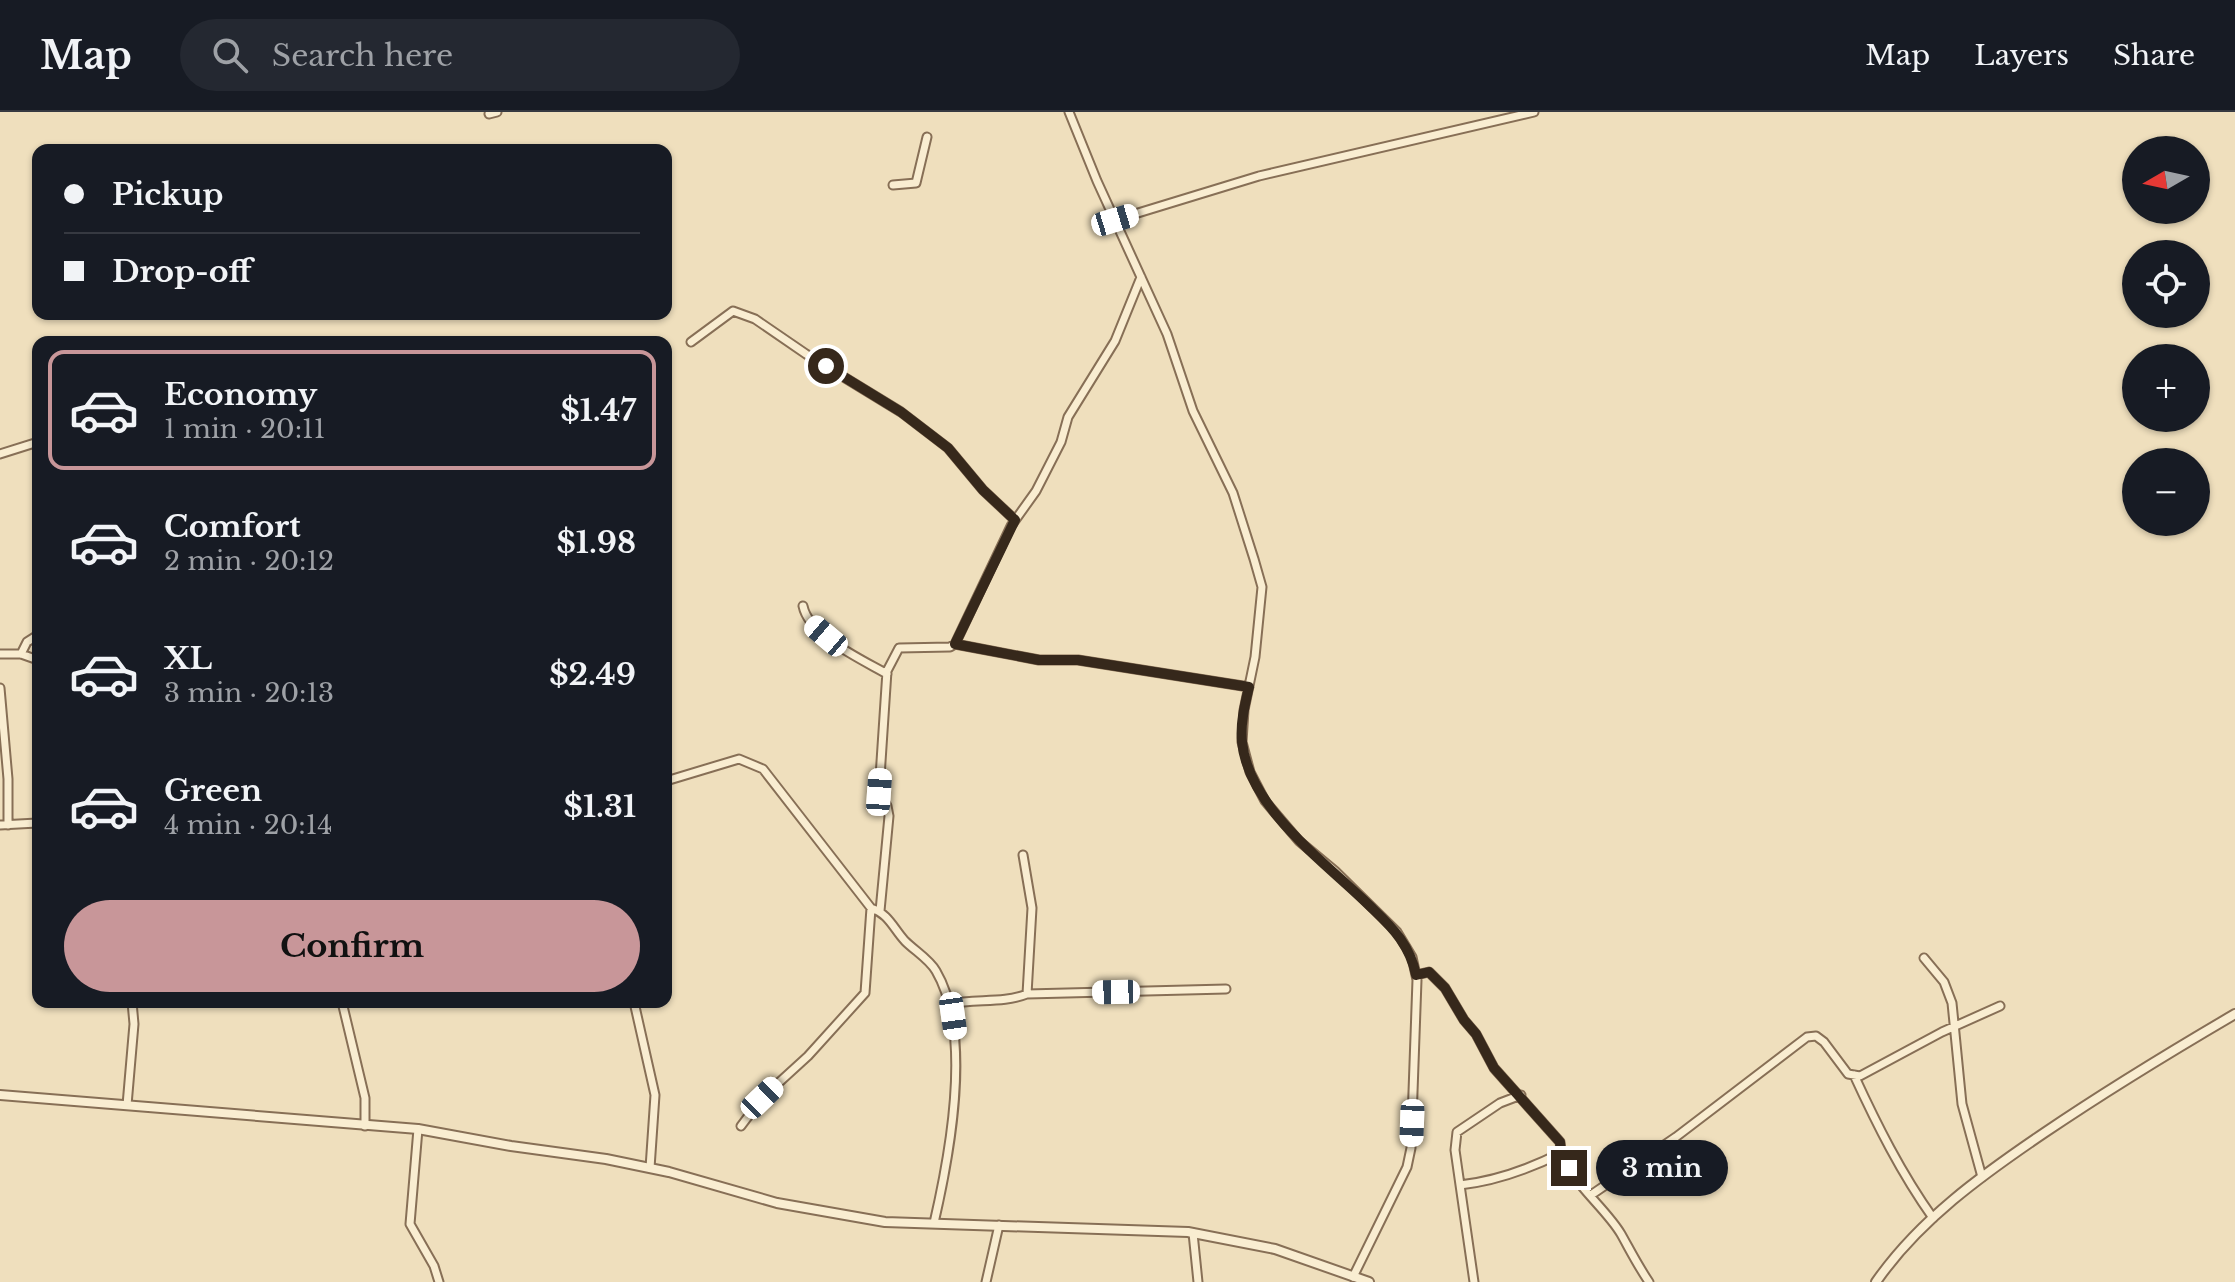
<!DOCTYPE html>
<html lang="en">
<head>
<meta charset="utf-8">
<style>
	:root { --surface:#171b24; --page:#242831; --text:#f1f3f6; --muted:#9ea1a6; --line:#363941; --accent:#c89699 }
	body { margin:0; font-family:"Libre Baskerville",serif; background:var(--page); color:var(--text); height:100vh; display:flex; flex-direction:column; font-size:30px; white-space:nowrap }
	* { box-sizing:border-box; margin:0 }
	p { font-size:26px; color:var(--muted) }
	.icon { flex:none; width:44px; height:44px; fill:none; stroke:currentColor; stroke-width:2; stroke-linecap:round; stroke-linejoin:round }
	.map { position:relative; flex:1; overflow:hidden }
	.drawer { position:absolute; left:32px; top:224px; width:640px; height:672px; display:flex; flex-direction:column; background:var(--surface); border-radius:16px; box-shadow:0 2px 6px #0004 }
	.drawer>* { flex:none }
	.banner { position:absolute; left:32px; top:32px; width:640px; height:176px; border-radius:16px; box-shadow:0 2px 6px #0004; display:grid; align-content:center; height:176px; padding:0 32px; background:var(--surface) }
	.needle { width:52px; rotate:261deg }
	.fabs { position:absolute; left:2122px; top:24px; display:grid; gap:16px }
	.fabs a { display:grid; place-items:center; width:88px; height:88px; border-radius:50%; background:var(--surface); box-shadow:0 2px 6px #0004; font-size:40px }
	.end { position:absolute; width:36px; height:36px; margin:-18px; border:10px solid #36281b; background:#fff; box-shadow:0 0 0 4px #fff }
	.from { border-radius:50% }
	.bubble { position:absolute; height:56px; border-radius:28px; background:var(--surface); box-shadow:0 2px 6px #0004; font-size:26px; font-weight:800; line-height:56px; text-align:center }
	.car { position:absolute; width:24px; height:48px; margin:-24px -12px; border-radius:10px; box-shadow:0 0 6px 2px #0007; background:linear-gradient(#fff 24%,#345 0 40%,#fff 0 76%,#345 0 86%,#fff 0) }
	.banner b { display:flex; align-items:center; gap:28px; height:76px; font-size:30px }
	.banner b+b { border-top:2px solid var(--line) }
	.banner i { width:20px; height:20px; background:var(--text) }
	ul { padding:14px 0 0; list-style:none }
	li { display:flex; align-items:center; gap:24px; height:120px; margin:0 16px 12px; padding:0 16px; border:4px solid transparent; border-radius:16px }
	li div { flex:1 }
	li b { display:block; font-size:30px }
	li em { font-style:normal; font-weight:800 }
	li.current { border-color:var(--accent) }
	li>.icon { width:72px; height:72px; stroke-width:1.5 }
	.action { display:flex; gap:16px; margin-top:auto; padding:16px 32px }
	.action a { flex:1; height:92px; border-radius:48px; background:var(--accent); color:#111; font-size:32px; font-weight:800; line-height:92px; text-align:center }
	header { display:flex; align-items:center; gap:48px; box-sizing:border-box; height:112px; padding:0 40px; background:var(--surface); border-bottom:2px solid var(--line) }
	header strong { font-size:38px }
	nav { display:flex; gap:44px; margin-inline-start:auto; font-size:28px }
	.search { width:560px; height:72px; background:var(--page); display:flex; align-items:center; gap:20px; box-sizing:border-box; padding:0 28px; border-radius:44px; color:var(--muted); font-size:30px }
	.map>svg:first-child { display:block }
</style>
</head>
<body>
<header>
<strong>Map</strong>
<div class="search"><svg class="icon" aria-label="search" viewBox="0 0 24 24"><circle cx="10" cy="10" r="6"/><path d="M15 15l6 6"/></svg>Search here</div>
<nav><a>Map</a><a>Layers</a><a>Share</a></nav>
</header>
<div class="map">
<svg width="2235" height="1170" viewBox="0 0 2235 1170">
	<rect width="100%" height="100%" fill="#efdfbd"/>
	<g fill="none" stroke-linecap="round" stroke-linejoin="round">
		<!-- minor casing -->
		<g stroke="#876f56" stroke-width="11">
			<path id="minor" d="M1069 0 1097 69 1167 222 1193 299 1233 381 1254 447 1262 475 1255 545 1244 598 1242 630 1250 660 1265 689 1299 729 1335 759 1397 820 1412 845 1417 868 1411 1036 1407 1055 1353 1165
				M489 2 497 0
				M893 73 916 71 927 25
				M1115 108 1259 64 1534 0
				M691 230 733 199 755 207 806 242 901 300 948 336 983 378 1015 408
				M0 342 38 330
				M803 494C809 524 863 548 887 562
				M955 532 1011 414 1036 379 1061 330 1068 305 1115 229 1141 165
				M0 542H21L38 548
				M21 542 27 530 38 523
				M0 576 8 667V713
				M666 669 739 647 763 657 871 796C889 802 893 816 905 829 915 839 929 847 936 859 973 922 950 1042 934 1111
				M0 713 37 711
				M880 799 889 704 887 694 879 680 887 559 899 536 950 535 955 532 1039 548H1078L1249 575
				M1924 846 1944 870 1952 891 1962 992 1982 1065
				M1416 863 1429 860 1445 876 1464 908 1476 922 1494 956 1560 1030C1561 1063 1604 1093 1621 1122 1630 1138 1638 1154 1649 1170
				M1027 882 1226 877
				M342 890 365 986V1014
				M634 890 655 983 650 1056
				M950 892C975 886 1002 892 1027 882L1032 796 1023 743
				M1854 963C1877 1013 1901 1061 1933 1106
				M127 993 134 912 132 890
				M741 1014 762 986 808 944 865 881 871 796
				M418 1017 410 1112 434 1154 439 1170
				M1460 1073 1455 1038 1457 1020 1500 991 1521 983
				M1591 1083 1676 1025 1807 925 1816 924 1824 930 1848 962 1860 964 1942 920 2000 894
				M1193 1121 1198 1170
				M986 1170 999 1113
				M1474 1170 1460 1073C1496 1069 1529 1057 1561 1041"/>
		</g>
		<!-- tertiary casing -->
		<g stroke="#876f56" stroke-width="12">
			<path id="tertiary" d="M0 983 418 1017 511 1034 606 1047 669 1060 777 1091 885 1110 1188 1120 1275 1137 1369 1170
				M1876 1170C1919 1108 1982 1063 2044 1021 2106 979 2170 940 2235 902"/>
		</g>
		<!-- minor -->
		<use href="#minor" stroke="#f9edd1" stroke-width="7"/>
		<!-- tertiary -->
		<use href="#tertiary" stroke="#f9edd1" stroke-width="8"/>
	</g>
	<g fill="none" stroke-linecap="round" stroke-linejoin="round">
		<!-- route -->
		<path stroke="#36281b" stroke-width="10" d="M826 254 901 300 948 336 983 378 1015 408 955 532 1039 548H1078L1249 575C1245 592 1240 612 1242 630 1249 698 1328 752 1373 797 1394 817 1410 834 1416 863L1429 860 1445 876 1464 908 1476 922 1494 956 1560 1030 1561 1041 1569 1056"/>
	</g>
</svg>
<div class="fabs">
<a><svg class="needle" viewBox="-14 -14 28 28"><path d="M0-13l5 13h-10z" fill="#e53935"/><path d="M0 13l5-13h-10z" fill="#9ea1a6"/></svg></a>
<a><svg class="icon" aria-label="locate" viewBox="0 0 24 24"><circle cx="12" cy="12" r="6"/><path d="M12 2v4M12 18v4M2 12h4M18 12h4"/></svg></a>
<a>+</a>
<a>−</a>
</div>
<i class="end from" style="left:826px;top:254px"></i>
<i class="end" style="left:1569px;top:1056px"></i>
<div class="bubble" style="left:1596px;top:1028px;width:132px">3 min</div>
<i class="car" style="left:1115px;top:108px;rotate:73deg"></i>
<i class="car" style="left:826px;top:524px;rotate:310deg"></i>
<i class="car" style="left:879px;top:680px;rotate:4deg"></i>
<i class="car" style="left:1116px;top:880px;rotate:269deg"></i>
<i class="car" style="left:953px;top:904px;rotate:172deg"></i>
<i class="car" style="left:762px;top:986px;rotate:46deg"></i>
<i class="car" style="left:1412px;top:1011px;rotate:182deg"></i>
<div class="banner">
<b><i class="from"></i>Pickup</b>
<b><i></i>Drop-off</b>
</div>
<section class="drawer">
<ul>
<li class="current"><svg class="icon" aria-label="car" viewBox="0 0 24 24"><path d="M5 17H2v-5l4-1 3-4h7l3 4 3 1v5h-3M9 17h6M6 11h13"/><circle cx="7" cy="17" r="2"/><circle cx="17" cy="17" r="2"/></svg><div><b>Economy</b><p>1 min · 20:11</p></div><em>$1.47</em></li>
<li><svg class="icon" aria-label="car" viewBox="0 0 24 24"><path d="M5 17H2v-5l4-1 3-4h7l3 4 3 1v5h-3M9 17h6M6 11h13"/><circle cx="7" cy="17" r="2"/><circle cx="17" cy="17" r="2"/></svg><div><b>Comfort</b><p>2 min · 20:12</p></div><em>$1.98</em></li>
<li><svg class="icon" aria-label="car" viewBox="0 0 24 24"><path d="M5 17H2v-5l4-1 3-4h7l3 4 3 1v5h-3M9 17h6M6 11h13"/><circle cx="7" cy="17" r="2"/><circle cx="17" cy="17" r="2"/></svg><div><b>XL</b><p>3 min · 20:13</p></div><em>$2.49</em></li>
<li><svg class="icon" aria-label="car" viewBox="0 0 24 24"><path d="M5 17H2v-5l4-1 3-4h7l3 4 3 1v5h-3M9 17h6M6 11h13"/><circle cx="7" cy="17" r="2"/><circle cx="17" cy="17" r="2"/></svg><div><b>Green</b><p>4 min · 20:14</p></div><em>$1.31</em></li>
</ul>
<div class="action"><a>Confirm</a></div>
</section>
</div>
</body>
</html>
